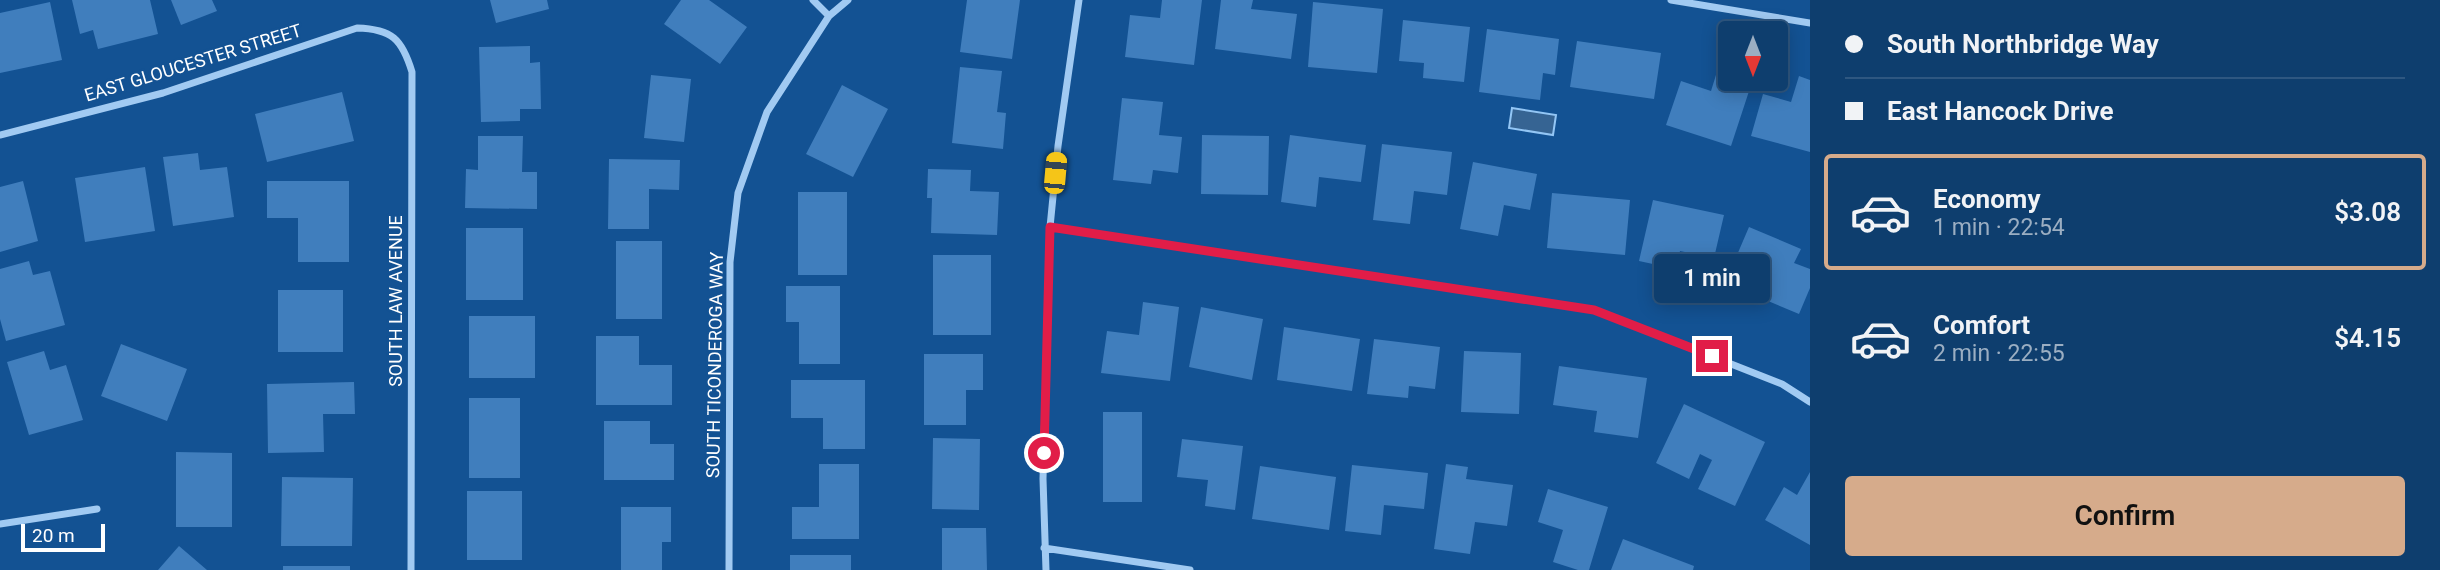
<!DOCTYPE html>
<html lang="en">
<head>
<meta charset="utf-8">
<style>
	:root { --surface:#0e3e6e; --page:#1c4976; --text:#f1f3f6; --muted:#9baec2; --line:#2e5781; --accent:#d6ab8b }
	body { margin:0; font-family:Roboto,sans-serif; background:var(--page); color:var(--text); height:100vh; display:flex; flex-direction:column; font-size:26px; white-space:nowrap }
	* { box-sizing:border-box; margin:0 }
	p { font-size:23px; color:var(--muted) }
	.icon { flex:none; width:38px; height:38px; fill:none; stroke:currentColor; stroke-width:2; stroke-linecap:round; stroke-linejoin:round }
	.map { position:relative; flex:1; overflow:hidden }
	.drawer { display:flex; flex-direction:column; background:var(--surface); width:630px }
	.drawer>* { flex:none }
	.hud { display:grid; align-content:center; height:154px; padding:0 35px; background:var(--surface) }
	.needle { width:46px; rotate:180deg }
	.controls { position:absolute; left:1718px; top:21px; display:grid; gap:14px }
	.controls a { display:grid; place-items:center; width:70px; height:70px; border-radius:7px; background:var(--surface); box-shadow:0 4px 18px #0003,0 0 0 2px var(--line); font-size:35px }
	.scale { position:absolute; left:21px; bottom:18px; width:84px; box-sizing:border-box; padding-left:7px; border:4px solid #fff; border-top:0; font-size:19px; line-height:24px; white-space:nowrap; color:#fff; -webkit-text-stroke:5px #135293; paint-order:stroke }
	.end { position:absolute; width:32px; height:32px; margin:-16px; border:9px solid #e11d48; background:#fff; box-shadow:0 0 0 4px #fff }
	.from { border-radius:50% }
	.bubble { position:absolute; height:49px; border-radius:7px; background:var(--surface); box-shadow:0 4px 18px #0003,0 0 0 2px var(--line); font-size:23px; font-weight:600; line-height:49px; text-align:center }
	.car { position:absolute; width:21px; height:42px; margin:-21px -10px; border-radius:9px; box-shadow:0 0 5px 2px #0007; background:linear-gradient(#f5c518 24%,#345 0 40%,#f5c518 0 76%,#345 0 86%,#f5c518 0) }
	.hud b { display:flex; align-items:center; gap:24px; height:66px; font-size:26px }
	.hud b+b { border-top:2px solid var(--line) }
	.hud i { width:18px; height:18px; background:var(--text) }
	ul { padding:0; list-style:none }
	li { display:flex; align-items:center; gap:21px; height:116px; margin:0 14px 10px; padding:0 21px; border:4px solid transparent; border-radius:7px }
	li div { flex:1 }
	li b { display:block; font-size:26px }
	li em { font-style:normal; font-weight:600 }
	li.current { border-color:var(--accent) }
	li>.icon { width:63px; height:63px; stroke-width:1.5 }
	.button { display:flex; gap:14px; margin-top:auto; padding:14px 35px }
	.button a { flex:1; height:80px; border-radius:7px; background:var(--accent); color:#111; font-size:28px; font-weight:600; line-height:80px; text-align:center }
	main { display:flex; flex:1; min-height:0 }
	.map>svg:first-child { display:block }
</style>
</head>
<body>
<main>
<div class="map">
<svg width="1810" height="570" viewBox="0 0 1810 570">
	<rect width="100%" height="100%" fill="#135293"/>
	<!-- water -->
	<path fill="#366493" stroke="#93c6f5" stroke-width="2" d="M1512 108 1556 115 1553 135 1509 128Z"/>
	<!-- building -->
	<path fill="#407ebd" d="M72 0H150L158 34 98 49 93 30 80 34Z
		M171 0H212L217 11 181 25Z
		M490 0H547L549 9 496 23Z
		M681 0H709L747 27 720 64 664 24Z
		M967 0H1020L1012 59 960 52Z
		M1162 0H1202L1194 65 1125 57 1130 15 1160 18Z
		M1221 0H1253L1251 9 1297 14 1291 59 1215 49Z
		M50 2 62 60 0 73V13Z
		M1313 2 1383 9 1377 73 1308 67Z
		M1403 20 1470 27 1464 82 1423 78 1424 63 1399 61Z
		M1487 29 1559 39 1555 75 1543 73 1540 100 1479 92Z
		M1577 41 1661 53 1654 99 1570 87Z
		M530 46V63L540 62 541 109H520V121L481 122 479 47Z
		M1720 62 1731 66V79H1753L1731 146 1666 125 1681 81 1711 91Z
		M960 67 1002 71 997 112 1006 113 1003 149 952 143Z
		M651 75 691 79 684 142 644 138Z
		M1799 76 1810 80V152L1751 136 1763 94 1791 102Z
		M842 85 888 109 853 177 806 154Z
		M342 92 354 141 267 162 255 114Z
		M1122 98 1163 102 1159 135 1182 137 1178 173 1153 170 1151 184 1113 180Z
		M1202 135 1269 136 1268 195 1201 194Z
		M1290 135 1366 145 1361 182 1319 177 1316 207 1281 202Z
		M478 136H523L522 172H537V209L465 208 466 169 478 170Z
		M1382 144 1452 152 1447 195 1414 191 1410 224 1373 220Z
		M198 153 200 170 227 167 234 217 173 226 163 157Z
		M609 159 680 160 679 190 649 189V229H608Z
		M1473 162 1537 174 1530 210 1504 205 1498 236 1460 229Z
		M145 167 155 231 85 242 75 178Z
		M928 169 971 170 970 191 999 192 997 235 931 233 932 198H927Z
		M23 181 38 241 0 252V187Z
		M267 181H349V262H298V218H267Z
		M798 192H847V275H798Z
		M1552 193 1630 200 1625 255 1547 248Z
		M1653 200 1724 215 1714 258 1680 251 1676 269 1639 261Z
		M1749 227 1801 249 1794 263 1810 269V288L1799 314 1725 283Z
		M466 228H523V300H466Z
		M616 241H662V319H616Z
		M933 255H991V335H933Z
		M29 261 33 275 50 271 65 325 6 341 0 319V269Z
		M786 286H840V364H799V322H786Z
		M278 290H343V352H278Z
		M1143 302 1179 307 1170 381 1101 373 1107 331 1139 335Z
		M1201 307 1263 319 1252 380 1189 367Z
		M469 316H535V378H469Z
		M1284 327 1360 339 1352 391 1277 380Z
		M596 336H639V365H672V405H596Z
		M1374 339 1440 347 1435 389 1409 386 1408 398 1367 394Z
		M121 344 187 369 167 421 101 396Z
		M44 351 50 370 66 365 83 420 29 435 7 362Z
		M1464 351 1521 353 1519 414 1461 412Z
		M924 354H983V390H966V425H924Z
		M1559 366 1647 378 1638 438 1594 432 1597 411 1553 405Z
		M791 380H865V449H823V418H791Z
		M354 382 355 414H323L324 452 268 453 267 384Z
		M469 398H520V478H469Z
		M1684 404 1765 442 1735 506 1698 489 1712 460 1700 454 1689 479 1656 463Z
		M1103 412H1142V502H1103Z
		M604 421H650V444H674V480H604Z
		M933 438 980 439 979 510 932 509Z
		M1182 439 1243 446 1235 510 1205 506 1208 480 1177 477Z
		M176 452 232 453V527H176Z
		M819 464H859V539H792V507H819Z
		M1446 464 1468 467 1466 479 1513 485 1507 526 1475 522 1470 554 1434 549Z
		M1352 465 1428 473 1424 509 1384 505 1381 535 1345 531Z
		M1260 466 1336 477 1329 530 1252 519Z
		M1810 472V545L1765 520 1784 487 1797 495Z
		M282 477 353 478 352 546H281Z
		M1548 489 1608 507 1589 570H1578L1553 562 1563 530 1538 522Z
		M467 491H522V560H467Z
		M621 507H671V542H662V570H621Z
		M942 528H986L987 570H942Z
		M1623 539 1694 566 1693 570H1611Z
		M179 546 207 570H158Z
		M790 555H851V570H790Z
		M283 566H350V570H283Z"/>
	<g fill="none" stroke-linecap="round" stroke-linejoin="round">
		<!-- street -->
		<path stroke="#a1caf2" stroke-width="7" d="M813 0 829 16
			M1671 0 1810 23
			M0 135 163 93 357 28C392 29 402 39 412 72L411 570
			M1050 227 1594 310 1782 384 1810 402
			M0 524 97 509
			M1044 548 1190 570
			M729 570 730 262 738 193 767 112 829 16 848 0
			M1046 570 1043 479 1050 227 1058 146 1079 0"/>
	</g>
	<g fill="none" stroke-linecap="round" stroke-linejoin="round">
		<!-- route -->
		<path stroke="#e11d48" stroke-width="9" d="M1044 453 1050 227 1594 310 1712 356"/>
	</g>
	<g text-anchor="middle" stroke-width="5" stroke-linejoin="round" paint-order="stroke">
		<!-- street labels -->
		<g font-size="18" fill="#fff" stroke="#135293">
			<text transform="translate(193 63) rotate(-17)" y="6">EAST GLOUCESTER STREET</text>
			<text transform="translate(396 301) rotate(-90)" y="6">SOUTH LAW AVENUE</text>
			<text transform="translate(715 365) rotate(-89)" y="6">SOUTH TICONDEROGA WAY</text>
		</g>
	</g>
</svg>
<div class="controls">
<a><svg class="needle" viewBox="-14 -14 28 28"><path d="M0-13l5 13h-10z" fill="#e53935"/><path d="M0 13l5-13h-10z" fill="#9baec2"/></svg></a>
</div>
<div class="scale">20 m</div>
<i class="end from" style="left:1044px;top:453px"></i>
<i class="end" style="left:1712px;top:356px"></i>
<div class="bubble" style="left:1654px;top:254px;width:116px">1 min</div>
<i class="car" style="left:1055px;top:173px;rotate:5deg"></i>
</div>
<section class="drawer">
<div class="hud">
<b><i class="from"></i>South Northbridge Way</b>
<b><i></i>East Hancock Drive</b>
</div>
<ul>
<li class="current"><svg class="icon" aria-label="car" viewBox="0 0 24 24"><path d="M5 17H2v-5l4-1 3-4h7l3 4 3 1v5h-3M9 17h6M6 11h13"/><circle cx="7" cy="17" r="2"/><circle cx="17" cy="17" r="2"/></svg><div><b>Economy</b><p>1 min · 22:54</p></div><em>$3.08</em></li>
<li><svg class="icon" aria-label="car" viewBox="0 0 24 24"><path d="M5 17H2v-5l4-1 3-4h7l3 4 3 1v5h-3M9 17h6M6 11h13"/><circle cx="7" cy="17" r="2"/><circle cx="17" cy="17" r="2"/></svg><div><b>Comfort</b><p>2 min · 22:55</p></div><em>$4.15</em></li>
</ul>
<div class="button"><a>Confirm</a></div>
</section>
</main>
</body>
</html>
